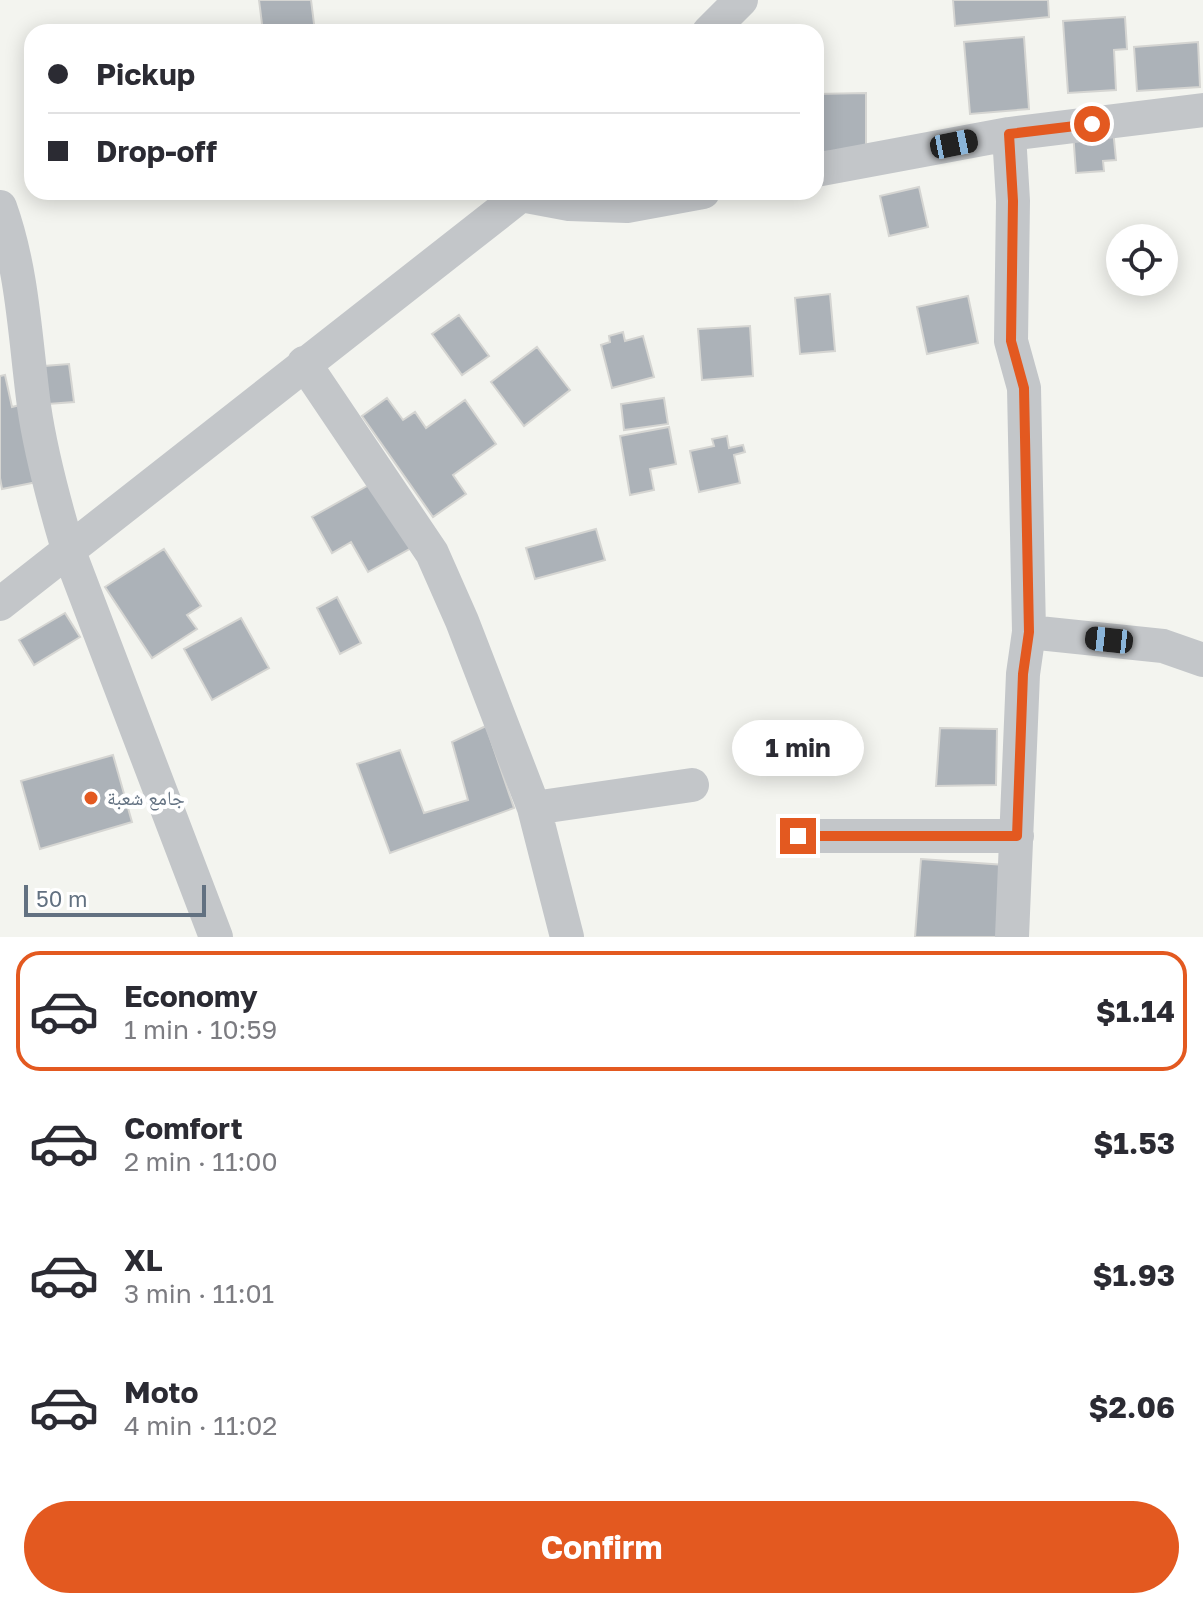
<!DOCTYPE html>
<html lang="en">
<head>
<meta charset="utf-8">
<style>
	:root { --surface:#fff; --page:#f2f2f3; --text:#2b2b33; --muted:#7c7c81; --line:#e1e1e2; --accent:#e35920 }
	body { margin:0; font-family:"Golos Text","Noto Naskh Arabic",sans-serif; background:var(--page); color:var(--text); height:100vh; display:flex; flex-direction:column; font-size:30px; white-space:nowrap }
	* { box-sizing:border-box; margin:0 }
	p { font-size:26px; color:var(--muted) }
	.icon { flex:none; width:44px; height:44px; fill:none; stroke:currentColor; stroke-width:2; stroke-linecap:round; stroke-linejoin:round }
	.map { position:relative; height:937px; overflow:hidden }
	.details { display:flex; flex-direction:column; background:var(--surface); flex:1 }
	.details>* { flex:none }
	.banner { position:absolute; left:24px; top:24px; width:800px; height:176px; border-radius:24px; box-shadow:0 4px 20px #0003; display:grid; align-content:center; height:176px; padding:0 24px; background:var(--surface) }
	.buttons { position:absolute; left:1106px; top:224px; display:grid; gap:16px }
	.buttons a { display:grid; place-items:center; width:72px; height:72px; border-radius:50%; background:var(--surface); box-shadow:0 4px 20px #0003; font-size:40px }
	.scale { position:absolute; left:24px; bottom:20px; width:182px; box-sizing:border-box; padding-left:8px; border:4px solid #627181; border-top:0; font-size:22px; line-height:28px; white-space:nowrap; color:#627181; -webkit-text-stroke:6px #fff; paint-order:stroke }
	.end { position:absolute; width:36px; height:36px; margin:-18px; border:10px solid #e35920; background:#fff; box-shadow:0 0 0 4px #fff }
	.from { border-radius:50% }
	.bubble { position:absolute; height:56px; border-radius:28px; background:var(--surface); box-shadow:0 4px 20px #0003; font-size:26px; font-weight:700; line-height:56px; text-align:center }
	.car { position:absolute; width:24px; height:48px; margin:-24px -12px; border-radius:10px; box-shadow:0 0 6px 2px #0007; background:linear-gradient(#222 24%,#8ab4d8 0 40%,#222 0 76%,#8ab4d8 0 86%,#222 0) }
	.banner b { display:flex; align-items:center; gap:28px; height:76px; font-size:30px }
	.banner b+b { border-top:2px solid var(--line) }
	.banner i { width:20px; height:20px; background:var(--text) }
	ul { padding:14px 0 0; list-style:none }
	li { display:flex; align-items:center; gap:24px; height:120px; margin:0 16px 12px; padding:0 8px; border:4px solid transparent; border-radius:24px }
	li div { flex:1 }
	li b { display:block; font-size:30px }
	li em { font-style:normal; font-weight:700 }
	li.active { border-color:var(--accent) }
	li>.icon { width:72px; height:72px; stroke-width:1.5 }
	.action { display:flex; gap:16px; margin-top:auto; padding:16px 24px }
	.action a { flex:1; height:92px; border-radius:48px; background:var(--accent); color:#fff; font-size:32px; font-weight:700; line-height:92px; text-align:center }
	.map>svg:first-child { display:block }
</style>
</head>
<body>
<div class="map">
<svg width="1203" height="937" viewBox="0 0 1203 937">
	<rect width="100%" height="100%" fill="#f3f4ef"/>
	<!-- building -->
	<path fill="#acb2b8" stroke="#d5d5d2" stroke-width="2" d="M259 0H311L315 32H263Z
		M953 0H1048L1049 17 955 26Z
		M1125 17 1127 49 1114 50 1116 90 1068 93 1063 21Z
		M1024 37 1029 109 970 114 964 42Z
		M1198 42 1200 87 1137 91 1134 47Z
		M866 93V151L821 152V115H816V94Z
		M1113 129 1116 160 1103 161 1104 171 1076 173 1073 132Z
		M919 187 928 227 889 236 880 196Z
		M830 294 835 351 800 354 795 298Z
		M968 296 978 343 927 354 917 307Z
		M459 315 489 356 462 375 432 334Z
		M750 326 753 376 702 380 698 329Z
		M623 332 625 341 643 336 654 377 612 388 601 345 610 342 609 336Z
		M537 347 570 390 524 426 491 382Z
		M69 364 74 402 48 404 44 366Z
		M5 375 12 407 20 405 37 482 2 489 0 478V376Z
		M387 398 403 420 415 412 426 428 465 400 496 444 453 475 466 494 433 517 362 416Z
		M664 398 668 424 624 430 621 404Z
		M669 427 676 464 650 469 654 490 630 495 620 436Z
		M727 436 729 448 743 445 745 452 734 455 740 483 699 492 690 451 714 446 712 439Z
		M376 481 413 547 368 572 351 542 332 553 312 517Z
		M596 529 605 560 535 579 526 548Z
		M164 549 201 606 187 615 197 629 152 658 105 587Z
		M337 597 361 643 340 654 317 608Z
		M65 613 80 637 34 665 19 640Z
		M241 618 269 668 212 700 184 649Z
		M486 726 514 808 390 853 357 764 400 750 424 813 468 800 452 742Z
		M940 728 997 729 996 785 936 786Z
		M113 755 132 822 40 849 21 781Z
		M921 859 1005 865 998 937H915Z"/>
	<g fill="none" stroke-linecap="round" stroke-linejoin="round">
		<!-- minor -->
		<path stroke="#c3c6c9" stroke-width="34" d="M709 32 741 0
			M1009 134 1203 110
			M816 170 1009 134 1013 201 1011 341 1024 388 1029 632 1163 646 1203 660
			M521 195 569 204 627 206 703 192
			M0 207C23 271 25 338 34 406 41 455 54 502 68 549L216 937
			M304 363 432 553 462 621 534 808 567 937
			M0 604 525 192
			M534 808 692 785
			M798 836H1017
			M1012 937 1023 674 1029 632"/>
	</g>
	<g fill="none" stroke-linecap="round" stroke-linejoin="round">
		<!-- route -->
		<path stroke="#e35920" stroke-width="10" d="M798 836H1017L1023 674 1029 632 1024 388 1011 341 1013 201 1009 134 1092 124"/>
	</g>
	<!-- markers -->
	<circle fill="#e35920" stroke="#fff" stroke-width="3" cx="91" cy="798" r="8"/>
	<g text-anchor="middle" stroke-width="8" stroke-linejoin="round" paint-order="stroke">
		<!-- poi labels -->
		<g font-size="20" fill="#627181" stroke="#fff" text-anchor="start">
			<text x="107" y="805">جامع شعبة</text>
		</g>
	</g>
</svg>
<div class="buttons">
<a><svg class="icon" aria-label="locate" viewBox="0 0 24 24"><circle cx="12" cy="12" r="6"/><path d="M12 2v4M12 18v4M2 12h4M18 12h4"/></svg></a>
</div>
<div class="scale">50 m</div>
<i class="end from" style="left:1092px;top:124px"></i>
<i class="end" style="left:798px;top:836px"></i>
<div class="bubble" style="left:732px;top:720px;width:132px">1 min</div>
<i class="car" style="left:954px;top:144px;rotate:79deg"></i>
<i class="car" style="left:1109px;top:640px;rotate:276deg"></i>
<div class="banner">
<b><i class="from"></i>Pickup</b>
<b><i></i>Drop-off</b>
</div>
</div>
<section class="details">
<ul>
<li class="active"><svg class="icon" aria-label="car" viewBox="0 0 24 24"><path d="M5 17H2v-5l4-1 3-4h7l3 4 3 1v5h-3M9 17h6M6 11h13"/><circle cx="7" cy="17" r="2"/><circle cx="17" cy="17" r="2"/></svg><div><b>Economy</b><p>1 min · 10:59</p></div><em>$1.14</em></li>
<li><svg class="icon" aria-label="car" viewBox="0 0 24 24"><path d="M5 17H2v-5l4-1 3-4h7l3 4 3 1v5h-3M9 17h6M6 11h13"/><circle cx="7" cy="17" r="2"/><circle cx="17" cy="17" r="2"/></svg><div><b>Comfort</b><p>2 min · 11:00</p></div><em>$1.53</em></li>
<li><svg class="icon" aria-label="car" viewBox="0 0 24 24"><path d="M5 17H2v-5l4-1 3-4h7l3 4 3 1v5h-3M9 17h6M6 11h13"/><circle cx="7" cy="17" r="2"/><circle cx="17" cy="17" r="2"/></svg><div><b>XL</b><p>3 min · 11:01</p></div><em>$1.93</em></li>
<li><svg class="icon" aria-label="car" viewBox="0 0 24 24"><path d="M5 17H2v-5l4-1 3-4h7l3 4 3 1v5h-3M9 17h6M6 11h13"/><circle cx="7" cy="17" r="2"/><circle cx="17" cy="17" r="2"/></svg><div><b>Moto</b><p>4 min · 11:02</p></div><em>$2.06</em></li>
</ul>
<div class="action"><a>Confirm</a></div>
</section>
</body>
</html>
